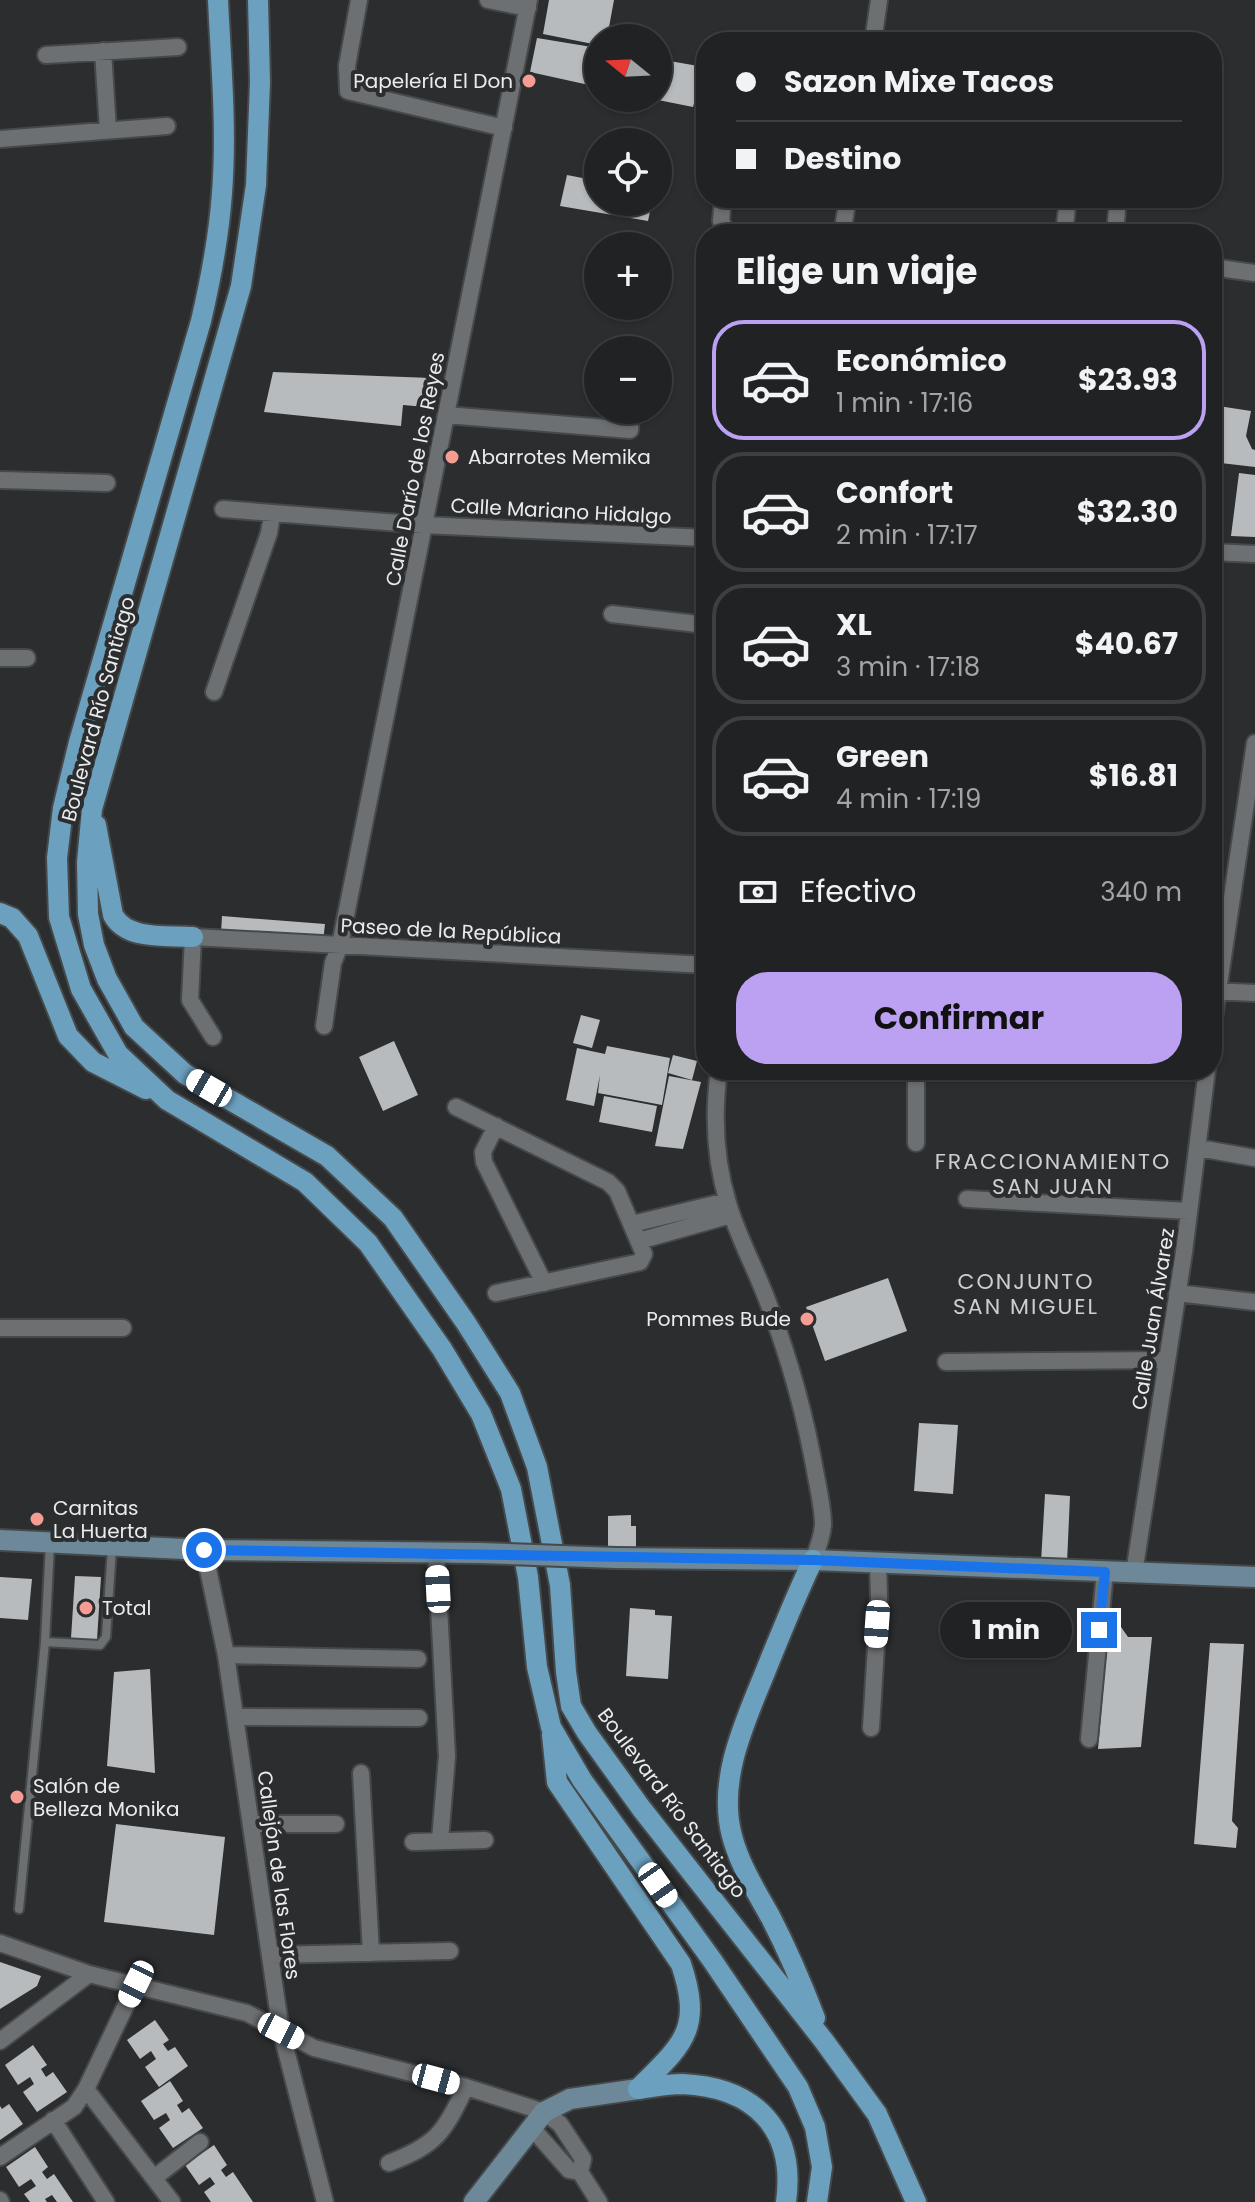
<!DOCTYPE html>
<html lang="es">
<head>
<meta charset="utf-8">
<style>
	:root { --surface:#202223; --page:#282a2b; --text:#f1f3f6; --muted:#a2a4a6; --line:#3d3f41; --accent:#bca0f2 }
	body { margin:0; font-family:Poppins,sans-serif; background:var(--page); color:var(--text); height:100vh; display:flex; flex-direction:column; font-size:30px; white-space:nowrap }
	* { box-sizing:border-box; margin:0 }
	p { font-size:26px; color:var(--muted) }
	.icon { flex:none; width:44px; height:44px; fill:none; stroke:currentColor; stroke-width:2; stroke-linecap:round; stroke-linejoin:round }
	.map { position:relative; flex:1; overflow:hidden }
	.sheet { position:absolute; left:696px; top:224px; width:526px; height:856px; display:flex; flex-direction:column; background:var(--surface); border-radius:32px; box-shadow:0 2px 6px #0004,0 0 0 2px var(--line) }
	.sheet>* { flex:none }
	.hud { position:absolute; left:696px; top:32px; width:526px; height:176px; border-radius:32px; box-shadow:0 2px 6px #0004,0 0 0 2px var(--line); display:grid; align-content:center; height:176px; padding:0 40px; background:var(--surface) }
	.needle { width:52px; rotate:288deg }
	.buttons { position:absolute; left:584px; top:24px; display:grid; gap:16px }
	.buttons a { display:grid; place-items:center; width:88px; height:88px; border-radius:50%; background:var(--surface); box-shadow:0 2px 6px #0004,0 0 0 2px var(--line); font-size:40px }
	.end { position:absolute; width:36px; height:36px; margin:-18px; border:10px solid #1a73e8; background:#fff; box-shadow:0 0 0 4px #fff }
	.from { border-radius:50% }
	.bubble { position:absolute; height:56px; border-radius:28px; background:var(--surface); box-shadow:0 2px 6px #0004,0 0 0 2px var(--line); font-size:26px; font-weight:700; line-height:56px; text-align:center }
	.car { position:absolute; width:24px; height:48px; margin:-24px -12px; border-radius:10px; box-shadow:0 0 6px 2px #0007; background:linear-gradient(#fff 24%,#345 0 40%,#fff 0 76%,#345 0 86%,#fff 0) }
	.hud b { display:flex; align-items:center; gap:28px; height:76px; font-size:30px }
	.hud b+b { border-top:2px solid var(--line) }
	.hud i { width:20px; height:20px; background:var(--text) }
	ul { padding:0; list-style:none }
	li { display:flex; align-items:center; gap:24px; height:120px; margin:0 16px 12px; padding:0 24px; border:4px solid var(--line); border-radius:32px }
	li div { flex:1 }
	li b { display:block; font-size:30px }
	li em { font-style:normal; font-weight:700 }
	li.on { border-color:var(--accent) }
	li>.icon { width:72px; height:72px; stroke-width:1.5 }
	h2 { padding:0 40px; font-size:36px; line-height:96px }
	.pay { display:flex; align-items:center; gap:20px; height:88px; padding:0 40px; font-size:30px }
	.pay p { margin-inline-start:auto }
	.primary-button { display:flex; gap:16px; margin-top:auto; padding:16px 40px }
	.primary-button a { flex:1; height:92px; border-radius:32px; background:var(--accent); color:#111; font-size:32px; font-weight:700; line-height:92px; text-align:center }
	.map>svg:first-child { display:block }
</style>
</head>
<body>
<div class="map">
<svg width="1255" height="2202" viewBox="0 0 1255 2202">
	<rect width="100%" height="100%" fill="#2b2d2f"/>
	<!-- building -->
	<path fill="#b8bbbd" d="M549 0H614L607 38H598V45L543 34Z
		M537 38 598 48V87L530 72Z
		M658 59 704 67 693 107 658 100Z
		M567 175 598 181V202H652L648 221 560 206Z
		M273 372 431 378 426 407 403 405 401 426 264 412Z
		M1212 405 1251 411 1246 436 1252 449 1255 450V467L1212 462Z
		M1239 473 1255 475V537L1231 536Z
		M222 916 325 924 323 942 221 933Z
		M581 1015 600 1020 592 1048 573 1043Z
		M394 1041 418 1095 383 1111 359 1057Z
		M607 1046 670 1058 662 1105 598 1093 600 1075 594 1106 566 1100 577 1048 605 1054Z
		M673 1055 697 1061 692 1080 668 1073Z
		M669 1076 701 1082 683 1149 655 1146Z
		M604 1096 657 1106 652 1132 599 1122Z
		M888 1278 907 1331 825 1361 806 1307Z
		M919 1423 958 1425 953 1494 914 1491Z
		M1045 1494 1070 1496 1067 1563 1041 1562Z
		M631 1515V1526H636V1550H608V1516Z
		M75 1576 101 1577 97 1640 71 1638Z
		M0 1577 32 1579 28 1620 0 1618Z
		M630 1608 655 1610V1615L672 1616 668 1679 626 1676Z
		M1109 1626 1121 1627 1128 1637H1152L1141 1747 1098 1749Z
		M1210 1643 1244 1644 1232 1821 1238 1828 1236 1848 1194 1844Z
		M150 1669 155 1773 107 1766 114 1672Z
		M116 1824 225 1837 214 1935 104 1922Z
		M0 1962 41 1976 37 1986 0 2009Z
		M155 2020 169 2040 163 2044 168 2051 175 2047 188 2066 159 2087 145 2067 156 2059 151 2051 140 2059 127 2040Z
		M33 2045 47 2065 41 2069 46 2077 53 2072 67 2092 37 2112 23 2092 34 2084 30 2077 18 2085 5 2065Z
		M170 2081 183 2101 177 2105 182 2113 189 2108 203 2128 173 2148 159 2128 170 2120 166 2113 154 2120 141 2101Z
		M9 2104 23 2124 0 2140V2106L2 2109Z
		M214 2145 227 2165 221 2170 226 2177 233 2172 253 2202H211L204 2192 215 2184 210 2177 199 2185 185 2165Z
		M35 2147 48 2167 42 2172 47 2179 54 2174 73 2202H57L52 2195 45 2199 47 2202H30L24 2194 36 2186 31 2179 19 2187 6 2167Z"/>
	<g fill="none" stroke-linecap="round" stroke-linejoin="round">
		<!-- lane casing -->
		<g stroke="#46494a" stroke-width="12">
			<path id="lane" d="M45 1642 100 1645 106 1637 112 1548
				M19 1909 45 1642 50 1544"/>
		</g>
		<!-- street casing -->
		<g stroke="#46494a" stroke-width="20">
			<path id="street" d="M359 0 347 66 348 91 504 128
				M488 0 528 8
				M873 42 879 0
				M103 51 108 130
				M46 55 178 47
				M0 139 167 126
				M723 198 721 221 726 232 734 234
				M842 234 848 198
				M1064 234 1068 198
				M1115 234 1118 198
				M1212 267 1255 273
				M446 415 630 430 631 410
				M0 480 107 483
				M223 509 424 525 706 538
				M1212 552 1255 554
				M612 614 706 625
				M0 658H27
				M214 692 269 533 272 514
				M1212 991 1255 993
				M324 1026 333 963 340 945 529 0
				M1212 1031 1255 743
				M213 1037 190 1000 193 937 706 965
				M719 1070C713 1114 715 1160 728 1203 738 1238 757 1271 769 1305 790 1360 806 1419 816 1476 819 1492 823 1509 823 1525 822 1537 818 1548 813 1560
				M456 1107 608 1182 617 1191 644 1254 640 1262 496 1293
				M496 1126 483 1152 484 1162 544 1283
				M916 1143V1070
				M1199 1148 1255 1158
				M967 1199 1189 1211
				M632 1224 727 1201
				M639 1241 731 1215
				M1177 1293 1255 1302
				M0 1328H123
				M946 1362 1167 1360
				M204 1550 226 1655 281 2031 325 2202
				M436 1552 447 1756 440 1841
				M1134 1573 1184 1252 1207 1070
				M226 1655 418 1659
				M235 1717 419 1718
				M871 1728 879 1598 878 1563
				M1089 1739 1105 1572
				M361 1773 371 1953
				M251 1824H336
				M413 1842 485 1840
				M0 1943 89 1974 247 2013 314 2048 466 2087 544 2112 560 2124 583 2159 580 2172
				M270 1955 450 1951
				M0 2041 89 1974
				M86 2089 172 2202
				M53 2120 106 2202
				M532 2128 569 2170 580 2172 599 2202
				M0 2157 74 2107 86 2089 136 1984
				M389 2163C438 2144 443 2133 466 2087
				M154 2178 200 2142
				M0 2200 1 2202"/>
		</g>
		<!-- secondary casing -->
		<g stroke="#46494a" stroke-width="24">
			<path id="secondary" d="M0 1540 204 1550 480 1553
				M616 1558 813 1560 1255 1577
				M474 2202 544 2112 570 2099 638 2089"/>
		</g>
		<!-- primary casing -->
		<g stroke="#46494a" stroke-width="24">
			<path id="primary" d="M218 0C221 64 227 129 222 193 219 236 211 278 201 321L79 742 63 808 57 858 59 917 81 989 118 1054 167 1100 305 1182 368 1243 442 1349 481 1414 511 1489 528 1577 537 1667 551 1727 582 1780 712 1960 798 2087 815 2127 822 2167 817 2202
				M258 0 260 82 256 185 241 286 92 809 87 862 88 914 94 945 107 979 134 1027 185 1074 327 1156 393 1218 466 1323 510 1393 537 1467 560 1585 566 1672 571 1706 587 1733 641 1808 824 2041 877 2114 916 2202
				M96 825 113 915C127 941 167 935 193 937
				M0 913 12 918 28 936 68 1036 93 1062 146 1089
				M813 1560C797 1593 784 1626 770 1660 749 1714 716 1776 732 1836 740 1866 756 1891 771 1918 788 1951 802 1984 815 2018
				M552 1735 557 1782 681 1964C703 2030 683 2044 638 2089
				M638 2089C653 2087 668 2084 682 2084 755 2087 796 2129 786 2202"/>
		</g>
		<!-- lane -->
		<use href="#lane" stroke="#6d7073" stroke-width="8"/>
		<!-- street -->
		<use href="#street" stroke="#6d7073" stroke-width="16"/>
		<!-- secondary -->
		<use href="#secondary" stroke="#6c8899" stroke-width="20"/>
		<!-- primary -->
		<use href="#primary" stroke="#6ca0bf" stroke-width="20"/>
		<!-- secondary-bridge casing -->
		<g stroke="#46494a" stroke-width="24" stroke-linecap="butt">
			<path id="secondary-bridge" d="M480 1553 616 1558"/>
		</g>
		<!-- secondary-bridge -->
		<use href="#secondary-bridge" stroke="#6c8899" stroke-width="20"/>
	</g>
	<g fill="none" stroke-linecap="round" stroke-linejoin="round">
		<!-- route -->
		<path stroke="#1a73e8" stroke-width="10" d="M204 1550 813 1560 1105 1572 1099 1630"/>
	</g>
	<!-- markers -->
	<g fill="#f59c93" stroke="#2b2d2f" stroke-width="3">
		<circle cx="529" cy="81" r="8"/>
		<circle cx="452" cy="457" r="8"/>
		<circle cx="807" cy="1319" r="8"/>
		<circle cx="37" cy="1519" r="8"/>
		<circle cx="86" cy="1608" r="8"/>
		<circle cx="17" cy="1797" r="8"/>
	</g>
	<g text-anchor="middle" stroke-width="8" stroke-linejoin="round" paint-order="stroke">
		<!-- poi labels -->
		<g font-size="20" fill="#e9ebec" stroke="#2b2d2f" text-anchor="start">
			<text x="513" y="88" text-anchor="end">Papelería El Don</text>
			<text x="468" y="464">Abarrotes Memika</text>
			<text x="791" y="1326" text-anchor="end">Pommes Bude</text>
			<text x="53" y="1515">Carnitas<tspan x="53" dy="23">La Huerta</tspan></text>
			<text x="102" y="1615">Total</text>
			<text x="33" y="1793">Salón de<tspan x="33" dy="23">Belleza Monika</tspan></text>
		</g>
		<!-- street labels -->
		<g font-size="20" fill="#e9ebec" stroke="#2b2d2f">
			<text transform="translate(415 469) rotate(-79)" y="7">Calle Darío de los Reyes</text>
			<text transform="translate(561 511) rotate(3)" y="7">Calle Mariano Hidalgo</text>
			<text transform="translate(98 709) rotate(-75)" y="7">Boulevard Río Santiago</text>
			<text transform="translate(451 931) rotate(3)" y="7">Paseo de la República</text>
			<text transform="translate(1153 1319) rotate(-81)" y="7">Calle Juan Álvarez</text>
			<text transform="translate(672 1803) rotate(53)" y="7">Boulevard Río Santiago</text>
			<text transform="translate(279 1875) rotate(82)" y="7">Callejón de las Flores</text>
		</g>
		<!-- neighbourhood labels -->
		<g font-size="22" letter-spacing="2" fill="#cbcfd1" stroke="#2b2d2f">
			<text x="1053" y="1169">FRACCIONAMIENTO<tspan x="1053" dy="25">SAN JUAN</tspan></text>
			<text x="1026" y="1289">CONJUNTO<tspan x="1026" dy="25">SAN MIGUEL</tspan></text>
		</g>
	</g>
</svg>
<div class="buttons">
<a><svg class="needle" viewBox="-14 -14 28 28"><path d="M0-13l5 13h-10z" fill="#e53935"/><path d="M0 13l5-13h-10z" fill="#a2a4a6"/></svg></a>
<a><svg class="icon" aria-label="locate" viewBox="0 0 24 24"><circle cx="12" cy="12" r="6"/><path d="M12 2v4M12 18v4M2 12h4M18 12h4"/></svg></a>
<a>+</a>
<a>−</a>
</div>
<i class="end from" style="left:204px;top:1550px"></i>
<i class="end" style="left:1099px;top:1630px"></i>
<div class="bubble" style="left:940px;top:1602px;width:132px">1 min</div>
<i class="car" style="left:209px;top:1088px;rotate:300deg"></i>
<i class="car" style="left:438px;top:1589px;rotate:357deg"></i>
<i class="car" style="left:877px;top:1624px;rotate:184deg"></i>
<i class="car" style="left:658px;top:1885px;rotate:145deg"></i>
<i class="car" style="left:136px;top:1984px;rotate:206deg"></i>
<i class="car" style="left:281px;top:2031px;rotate:117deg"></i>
<i class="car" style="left:436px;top:2079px;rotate:105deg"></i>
<div class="hud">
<b><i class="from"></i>Sazon Mixe Tacos</b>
<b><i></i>Destino</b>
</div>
<section class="sheet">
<h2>Elige un viaje</h2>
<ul>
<li class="on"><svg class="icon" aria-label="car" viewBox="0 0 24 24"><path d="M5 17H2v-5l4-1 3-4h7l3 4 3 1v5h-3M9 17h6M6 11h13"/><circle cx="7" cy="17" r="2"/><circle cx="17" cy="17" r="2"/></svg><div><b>Económico</b><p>1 min · 17:16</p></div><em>$23.93</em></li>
<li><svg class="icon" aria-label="car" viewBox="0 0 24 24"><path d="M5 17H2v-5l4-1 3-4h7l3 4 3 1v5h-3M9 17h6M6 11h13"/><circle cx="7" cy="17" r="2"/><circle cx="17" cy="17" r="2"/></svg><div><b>Confort</b><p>2 min · 17:17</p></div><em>$32.30</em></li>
<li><svg class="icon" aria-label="car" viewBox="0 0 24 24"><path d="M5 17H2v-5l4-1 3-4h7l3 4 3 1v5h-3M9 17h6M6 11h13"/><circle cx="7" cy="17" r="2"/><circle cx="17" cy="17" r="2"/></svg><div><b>XL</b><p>3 min · 17:18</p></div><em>$40.67</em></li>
<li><svg class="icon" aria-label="car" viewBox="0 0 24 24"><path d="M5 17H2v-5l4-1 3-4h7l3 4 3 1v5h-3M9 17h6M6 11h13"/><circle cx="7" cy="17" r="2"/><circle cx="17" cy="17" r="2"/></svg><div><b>Green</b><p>4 min · 17:19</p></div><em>$16.81</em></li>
</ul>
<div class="pay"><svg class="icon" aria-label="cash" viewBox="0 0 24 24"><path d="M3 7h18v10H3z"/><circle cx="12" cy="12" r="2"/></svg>Efectivo<p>340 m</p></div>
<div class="primary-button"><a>Confirmar</a></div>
</section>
</div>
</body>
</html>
